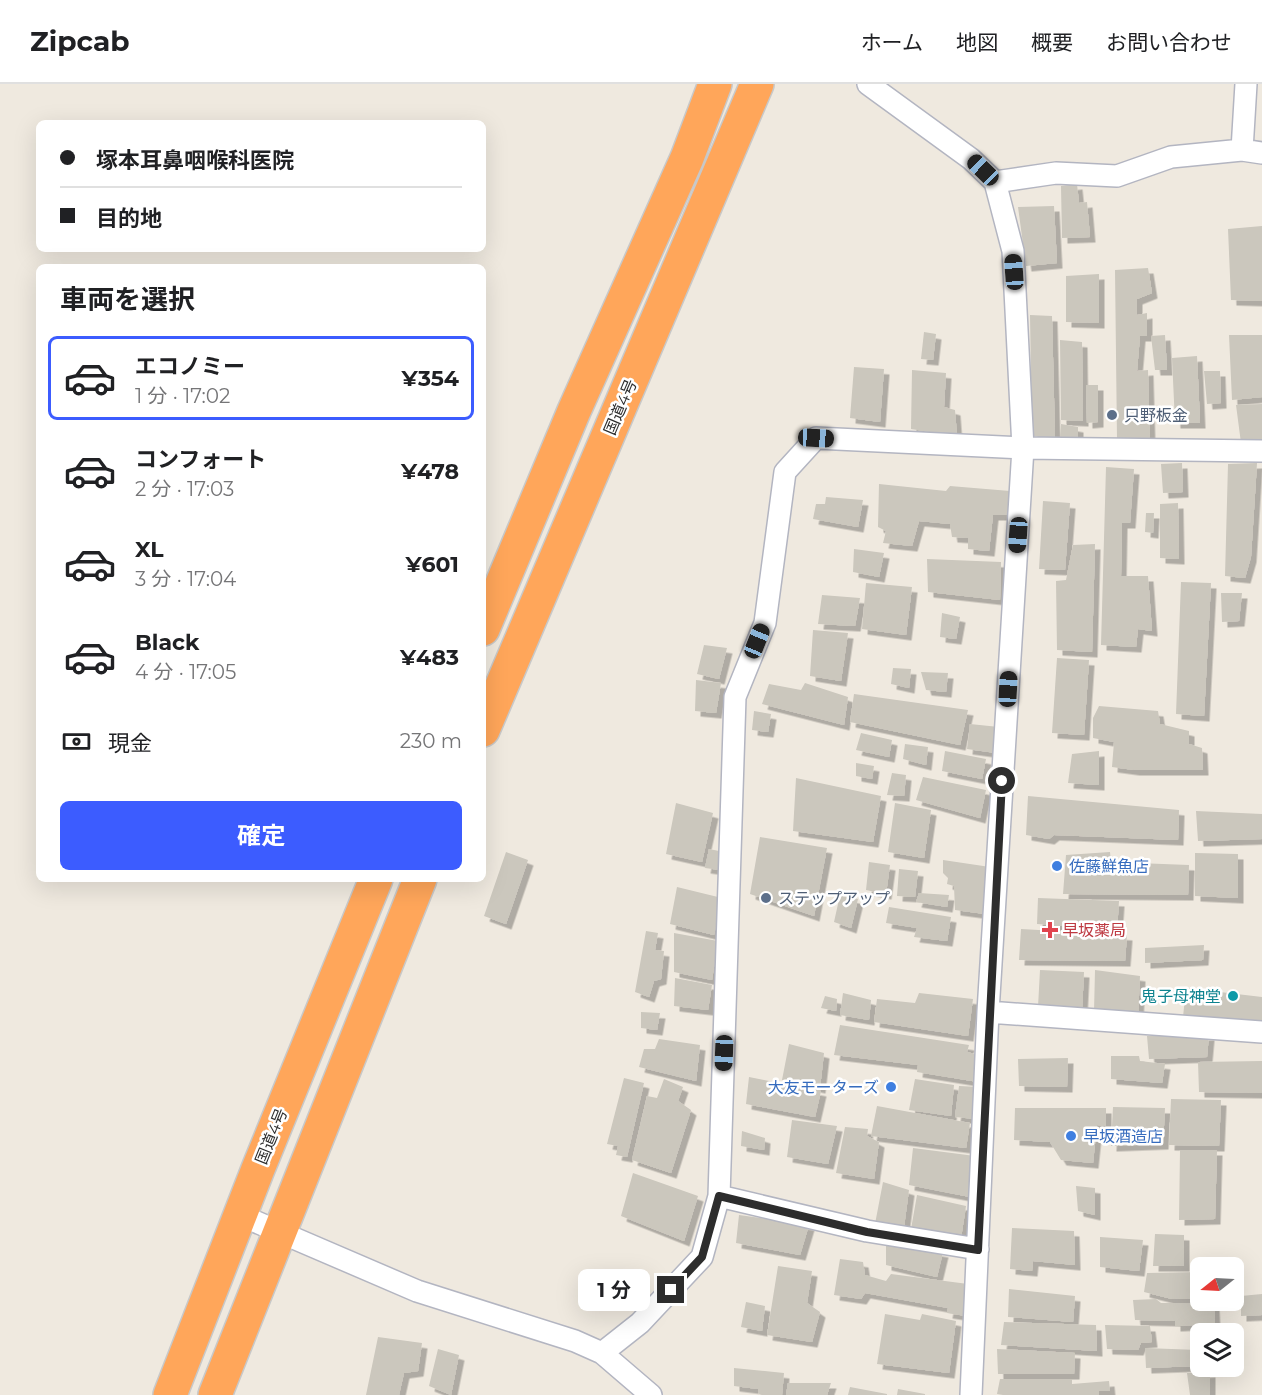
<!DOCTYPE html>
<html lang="ja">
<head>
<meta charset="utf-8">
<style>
	:root { --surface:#fff; --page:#f2f2f2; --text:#202124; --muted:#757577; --line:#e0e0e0; --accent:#3c5cff }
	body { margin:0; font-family:Montserrat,"Noto Sans JP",sans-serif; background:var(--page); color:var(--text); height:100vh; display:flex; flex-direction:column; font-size:22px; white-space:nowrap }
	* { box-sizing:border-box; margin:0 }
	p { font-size:20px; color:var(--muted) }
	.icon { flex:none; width:33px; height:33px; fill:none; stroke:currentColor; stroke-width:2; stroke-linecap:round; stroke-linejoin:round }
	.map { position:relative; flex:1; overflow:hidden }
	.sheet { position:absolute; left:36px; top:180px; width:450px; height:618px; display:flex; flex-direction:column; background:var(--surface); border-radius:9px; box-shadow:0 6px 24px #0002 }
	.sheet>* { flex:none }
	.top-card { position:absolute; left:36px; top:36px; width:450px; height:132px; border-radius:9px; box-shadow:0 6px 24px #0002; display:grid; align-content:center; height:132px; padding:0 24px; background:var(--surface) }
	.needle { width:39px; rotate:252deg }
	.controls { position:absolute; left:1190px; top:1173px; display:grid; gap:12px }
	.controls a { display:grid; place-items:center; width:54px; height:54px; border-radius:9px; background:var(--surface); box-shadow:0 6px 24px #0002; font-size:30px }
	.end { position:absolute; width:27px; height:27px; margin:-14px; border:8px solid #2d2d2d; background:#fff; box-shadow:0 0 0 3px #fff }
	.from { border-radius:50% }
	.bubble { position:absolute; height:42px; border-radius:9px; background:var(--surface); box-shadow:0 6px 24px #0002; font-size:20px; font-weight:700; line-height:42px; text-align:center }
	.car { position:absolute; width:18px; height:36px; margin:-18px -9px; border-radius:8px; box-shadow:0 0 4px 2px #0007; background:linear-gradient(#222 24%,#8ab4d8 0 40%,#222 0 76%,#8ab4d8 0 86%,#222 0) }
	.top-card b { display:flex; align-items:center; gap:21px; height:57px; font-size:22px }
	.top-card b+b { border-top:2px solid var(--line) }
	.top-card i { width:15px; height:15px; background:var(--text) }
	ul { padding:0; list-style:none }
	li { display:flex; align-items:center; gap:18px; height:84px; margin:0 12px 9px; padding:0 12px; border:3px solid transparent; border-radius:9px }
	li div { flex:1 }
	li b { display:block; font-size:22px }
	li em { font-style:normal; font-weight:700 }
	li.selected { border-color:var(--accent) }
	li>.icon { width:54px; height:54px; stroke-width:1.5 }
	h2 { padding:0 24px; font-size:27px; line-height:72px }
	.pay { display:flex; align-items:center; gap:15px; height:66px; padding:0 24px; font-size:22px }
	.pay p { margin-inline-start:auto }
	.button { display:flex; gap:12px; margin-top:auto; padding:12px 24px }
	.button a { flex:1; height:69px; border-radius:9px; background:var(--accent); color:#fff; font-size:24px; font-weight:700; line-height:69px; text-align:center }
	header { display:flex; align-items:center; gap:36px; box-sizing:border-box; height:84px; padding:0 30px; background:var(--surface); border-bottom:2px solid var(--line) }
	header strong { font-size:28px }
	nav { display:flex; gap:33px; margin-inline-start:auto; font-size:21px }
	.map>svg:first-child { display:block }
</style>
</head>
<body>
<header>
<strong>Zipcab</strong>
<nav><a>ホーム</a><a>地図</a><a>概要</a><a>お問い合わせ</a></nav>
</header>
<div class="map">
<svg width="1262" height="1311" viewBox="0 0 1262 1311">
	<defs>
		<filter id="shadow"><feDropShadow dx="5.5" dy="5.5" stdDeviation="0" flood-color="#0004"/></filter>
	</defs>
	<rect width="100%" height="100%" fill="#efe9df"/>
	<!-- building -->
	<path fill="#cbc7bd" filter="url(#shadow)" d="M1077 100 1079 119 1087 118 1090 153 1062 154 1061 102Z
		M1054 122 1057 179 1026 182 1018 123Z
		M1262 142V217L1231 216 1228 145Z
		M1148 184 1152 209 1137 215V231L1147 229V252H1140L1137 287 1148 286 1150 357 1117 356 1115 186Z
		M1099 190V239L1066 238V192Z
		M1030 231 1052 232 1055 354 1032 352Z
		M924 248 936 250 933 276 921 275Z
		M1165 251 1167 286H1155L1151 252Z
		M1229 251H1262V313L1232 316Z
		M1060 256 1082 258 1083 337 1061 336Z
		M1197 272 1200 339H1175L1172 274Z
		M854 283 884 285 880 338 850 334Z
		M912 286 946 289 944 323 955 326 957 352 911 345Z
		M1204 287H1220L1221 319 1207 320Z
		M1086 301H1098V338L1087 339Z
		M1262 320V359H1241L1236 321Z
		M1061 340 1078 343V353H1060Z
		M1182 379 1183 408 1163 409 1161 380Z
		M1257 379 1251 473 1245 494 1225 492 1228 380Z
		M1106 383 1134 385 1130 439H1122L1121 492H1148L1152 547 1138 545 1136 563 1101 561Z
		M879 400 946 407 950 402 1010 407 1011 431H993L989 467 968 465V454L952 453 950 440 919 437 912 462 883 459 886 447 878 443Z
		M826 413 863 416 858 443 813 435 816 420H825Z
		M1043 417 1070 419 1065 486 1039 485Z
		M1178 419 1179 475 1160 474V420Z
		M1146 429H1154L1153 449 1145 448Z
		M1095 460 1092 568 1057 566 1056 497 1066 496 1073 461Z
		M854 465 884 469 879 493 853 488Z
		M927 475 1001 478 1000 516 928 508Z
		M1181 498 1211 499 1204 632 1176 630Z
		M866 499 912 503 906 551 862 545Z
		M1221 509H1242L1239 537 1222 538Z
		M822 511 860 514 855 542 818 540Z
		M942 529 960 533 956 555 940 553Z
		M813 546 848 549 841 597 810 592Z
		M704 561 727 564 719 595 697 590Z
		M1057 574 1089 576 1084 651 1052 649Z
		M893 584 911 585 909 604 891 600Z
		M921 588 948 589 946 608 926 606Z
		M696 596 721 599 716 629 695 627Z
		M805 599 848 613 844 641 762 620 769 600 801 606Z
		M854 610 968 626 960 661 850 638Z
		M1099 622 1158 627 1160 640 1189 647V660L1202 664 1203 686H1134L1112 683 1114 658 1093 654V634Z
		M754 627 771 630 768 648 752 646Z
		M970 640 999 643 996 669 967 665Z
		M861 649 892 656 889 673 856 666Z
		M905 660 928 663 926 681 903 675Z
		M945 667 986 675 982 695 942 687Z
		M1099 667V701L1068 699 1072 670Z
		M856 679 874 682 872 695 856 692Z
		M892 689 906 691 904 712 887 711Z
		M923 693 986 706 980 734 916 716Z
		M796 694 881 712 873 758 793 747Z
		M1028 712 1179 726 1178 756 1054 751 1049 755 1026 751Z
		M676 719 713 729 702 778 666 770Z
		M895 719 931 726 924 774 888 768Z
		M1196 727 1262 730V755L1198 757Z
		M760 753 827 764 814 832 750 810Z
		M709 765 724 768 720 786 705 784Z
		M506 768 528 776 506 840 484 832Z
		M1110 768 1111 778 1189 781 1188 811 1063 810 1066 771Z
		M1195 769 1238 770V814L1195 812Z
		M943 776 990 783 985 830 955 826 954 802 947 800 948 794 943 789Z
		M869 778 890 781 886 810 866 806Z
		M899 785 918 787 915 813 897 812Z
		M677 803 722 814 714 851 670 840Z
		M919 809 949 811 947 823 916 818Z
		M840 811 858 815 851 844 834 838Z
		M1038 814 1119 817 1117 846 1037 840Z
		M889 823 951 833 947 857 914 853 917 844 886 839Z
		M1021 845 1127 851 1125 877 1019 876Z
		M646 847 658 849 655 866 664 867 661 895 654 897 649 913 635 908Z
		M674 849 718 857 712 896 674 888Z
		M1204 861 1203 876 1145 879V864Z
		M1040 886 1084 888 1082 927 1038 923Z
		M1095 886 1140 892 1138 932 1094 928Z
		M675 894 712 901 708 926 674 922Z
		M1186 904 1262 913V941L1183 933Z
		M843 909 871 916 869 936 840 931Z
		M919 909 973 915 968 952 874 938 877 915 915 919Z
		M825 912 837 915 836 927 821 924Z
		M641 928 660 929 657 946 641 944Z
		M840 941 969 961 967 968 979 971 978 998 917 988 918 981 834 971Z
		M1209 951 1207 973 1149 975 1147 952Z
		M659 955 700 961 696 997 639 983 644 965H655Z
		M789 960 824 969 820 1004 782 996Z
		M1111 972H1139L1140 977 1165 980 1162 999 1111 995Z
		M1068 974 1067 1003 1019 1002 1018 975Z
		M1262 977V1009L1199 1008 1198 978Z
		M749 993 821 1007 815 1033 746 1020Z
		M624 994 644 999 627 1073 616 1071 618 1062 607 1060Z
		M664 995 683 1003 678 1017 691 1026 671 1089 632 1076 647 1012 657 1014Z
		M915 995 954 1001 951 1032 909 1026Z
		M959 1002 979 1003 976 1035 955 1033Z
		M1171 1015 1221 1016 1219 1062 1169 1061Z
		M877 1022 970 1039 966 1064 871 1052Z
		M1113 1023 1165 1024 1163 1060 1111 1062Z
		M1015 1024H1106V1042L1097 1041 1093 1079 1061 1076 1050 1058 1014 1056Z
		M792 1036 837 1042 828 1080 787 1073Z
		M845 1043 868 1045 867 1052 879 1058 874 1095 836 1089Z
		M742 1047 765 1054 764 1066 741 1062Z
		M913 1064 975 1072 970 1113 909 1101Z
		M1180 1066H1217L1215 1135 1179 1136Z
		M633 1089 698 1112 684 1157 621 1132Z
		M883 1098 909 1106 904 1143 875 1140Z
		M1076 1102 1095 1104V1131L1078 1127Z
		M917 1111 966 1122 961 1154 911 1145Z
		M739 1131 809 1141 800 1171 736 1159Z
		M1012 1144 1074 1147 1075 1181 1033 1177 1032 1187 1010 1185Z
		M1155 1150 1184 1151V1182H1153Z
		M1100 1153 1143 1156 1139 1187 1100 1183Z
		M886 1159 943 1168 937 1193 886 1181Z
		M840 1175 863 1178 865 1191 886 1197 891 1190 968 1200 966 1232 947 1229 948 1224 865 1209 861 1215 834 1211Z
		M778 1182 812 1187 807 1219 820 1228 812 1258 767 1251Z
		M1200 1188V1214L1172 1215 1144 1208 1147 1189Z
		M1009 1205 1075 1212 1073 1238 1008 1233Z
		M1262 1210V1231L1241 1232V1212Z
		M1156 1215 1161 1219H1214L1215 1240 1175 1242V1237L1135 1236 1133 1216Z
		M746 1218 765 1222 762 1247 741 1243Z
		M885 1230 920 1236 922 1230 956 1237 949 1289 877 1280Z
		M1004 1238 1096 1241 1097 1267 1001 1261Z
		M1105 1241 1150 1242 1152 1258 1141 1259 1138 1266 1107 1265Z
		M378 1253 422 1259 418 1287 404 1289 399 1311H366Z
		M1145 1264 1198 1266V1282L1146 1284Z
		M438 1265 459 1271 451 1311 429 1302Z
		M997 1265 1075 1269 1074 1290H998Z
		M734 1284 784 1289 782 1311H762L759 1310 758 1305 734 1302Z
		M1210 1288V1311H1190L1187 1289Z
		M1000 1295H1072V1300L1109 1297 1110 1307H1099V1311H1003L997 1310Z
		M788 1299H831L827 1311H786Z
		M850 1303 887 1310V1311H848Z
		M898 1305 925 1310V1311H897Z"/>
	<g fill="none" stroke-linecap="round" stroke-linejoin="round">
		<!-- street casing -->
		<g stroke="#b3b5c1" stroke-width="24">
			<path id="street" d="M868 0 971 75 995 98 1013 167 1023 364 988 928 971 1311
				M1242 66 1246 0
				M995 98 1056 89 1117 92 1171 73 1242 66 1262 69
				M988 928 1262 948
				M719 1112 867 1147 978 1165
				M240 1131 417 1207 575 1257 602 1269 651 1311
				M602 1269 640 1239 702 1173 719 1112 735 613 765 539 785 388 816 354 1023 364 1262 367"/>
		</g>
		<!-- highway casing -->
		<g stroke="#c8c8c8" stroke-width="36">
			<path id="highway" d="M483 545 574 327 687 74 715 0
				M483 646 757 0
				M170 1311 258 1085 376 795
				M215 1311 420 795"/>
		</g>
		<!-- street -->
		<use href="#street" stroke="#fff" stroke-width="21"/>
		<!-- highway -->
		<use href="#highway" stroke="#ffa65a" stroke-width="33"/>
	</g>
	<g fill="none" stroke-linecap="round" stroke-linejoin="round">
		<!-- route -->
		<path stroke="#2d2d2d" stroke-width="8" d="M671 1206 702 1173 719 1112 867 1148 978 1166 1002 697"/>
	</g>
	<!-- markers -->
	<g fill="#5c6f8a" stroke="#fff" stroke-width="2">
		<circle cx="1112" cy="331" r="6"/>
		<circle cx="766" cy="814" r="6"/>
	</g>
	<g fill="#3f7fe0" stroke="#fff" stroke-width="2">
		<circle cx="1057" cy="782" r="6"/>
		<circle cx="891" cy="1003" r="6"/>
		<circle cx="1071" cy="1052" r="6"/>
	</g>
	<path fill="#e0444e" stroke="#fff" stroke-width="2" d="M1047 837h6v6h6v6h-6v6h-6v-6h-6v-6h6z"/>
	<circle fill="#0f9aa8" stroke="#fff" stroke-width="2" cx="1233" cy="912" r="6"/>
	<g text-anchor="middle" stroke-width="5" stroke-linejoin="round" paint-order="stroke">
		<!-- street labels -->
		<g font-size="16" fill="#2d2d2d" stroke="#fff">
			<text transform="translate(620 323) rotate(-67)" y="6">国道4号</text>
			<text transform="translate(271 1052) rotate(-68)" y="6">国道4号</text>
		</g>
		<!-- service labels -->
		<g font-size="16" fill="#4e5e75" stroke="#fff" text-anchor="start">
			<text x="1124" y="337">只野板金</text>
			<text x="778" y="820">ステップアップ</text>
		</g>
		<!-- shop labels -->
		<g font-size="16" fill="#366cbe" stroke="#fff" text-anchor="start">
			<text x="1069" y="788">佐藤鮮魚店</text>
			<text x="879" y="1009" text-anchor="end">大友モーターズ</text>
			<text x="1083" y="1058">早坂酒造店</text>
		</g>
		<!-- health labels -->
		<g font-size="16" fill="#be3a42" stroke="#fff" text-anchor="start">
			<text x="1062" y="852">早坂薬局</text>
		</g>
		<!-- culture labels -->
		<g font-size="16" fill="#0d838f" stroke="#fff" text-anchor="end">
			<text x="1221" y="918">鬼子母神堂</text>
		</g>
	</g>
</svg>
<div class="controls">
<a><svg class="needle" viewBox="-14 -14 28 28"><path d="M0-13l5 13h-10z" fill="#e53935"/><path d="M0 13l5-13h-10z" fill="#757577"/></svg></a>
<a><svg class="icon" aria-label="layers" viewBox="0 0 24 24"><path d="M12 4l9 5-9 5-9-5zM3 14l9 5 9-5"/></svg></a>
</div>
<i class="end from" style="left:1002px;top:697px"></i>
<i class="end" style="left:671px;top:1206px"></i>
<div class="bubble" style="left:578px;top:1185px;width:72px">1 分</div>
<i class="car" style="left:983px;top:86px;rotate:314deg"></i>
<i class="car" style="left:1014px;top:188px;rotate:356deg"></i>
<i class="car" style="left:816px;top:354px;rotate:93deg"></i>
<i class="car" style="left:1018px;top:451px;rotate:184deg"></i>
<i class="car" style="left:757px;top:557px;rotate:22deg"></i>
<i class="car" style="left:1008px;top:605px;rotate:3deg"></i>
<i class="car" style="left:724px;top:969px;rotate:182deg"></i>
<div class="top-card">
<b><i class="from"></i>塚本耳鼻咽喉科医院</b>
<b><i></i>目的地</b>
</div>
<section class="sheet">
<h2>車両を選択</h2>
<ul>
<li class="selected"><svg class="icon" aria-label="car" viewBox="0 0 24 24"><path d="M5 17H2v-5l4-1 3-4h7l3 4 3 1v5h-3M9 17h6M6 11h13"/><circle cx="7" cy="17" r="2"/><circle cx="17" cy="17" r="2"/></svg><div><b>エコノミー</b><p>1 分 · 17:02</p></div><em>¥354</em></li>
<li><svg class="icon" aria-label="car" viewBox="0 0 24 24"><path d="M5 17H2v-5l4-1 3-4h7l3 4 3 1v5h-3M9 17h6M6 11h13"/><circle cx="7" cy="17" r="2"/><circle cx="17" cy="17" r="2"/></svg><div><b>コンフォート</b><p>2 分 · 17:03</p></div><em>¥478</em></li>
<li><svg class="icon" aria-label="car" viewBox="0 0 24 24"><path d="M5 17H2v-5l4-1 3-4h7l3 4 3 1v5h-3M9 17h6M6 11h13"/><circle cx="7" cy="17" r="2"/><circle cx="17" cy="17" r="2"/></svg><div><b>XL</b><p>3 分 · 17:04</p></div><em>¥601</em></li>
<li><svg class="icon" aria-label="car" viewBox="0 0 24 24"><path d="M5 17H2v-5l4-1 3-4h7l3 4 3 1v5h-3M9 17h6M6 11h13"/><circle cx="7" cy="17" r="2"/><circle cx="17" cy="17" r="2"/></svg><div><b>Black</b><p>4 分 · 17:05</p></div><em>¥483</em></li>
</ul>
<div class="pay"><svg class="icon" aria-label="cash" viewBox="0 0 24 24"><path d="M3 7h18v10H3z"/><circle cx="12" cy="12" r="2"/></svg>現金<p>230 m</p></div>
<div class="button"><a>確定</a></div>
</section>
</div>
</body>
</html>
